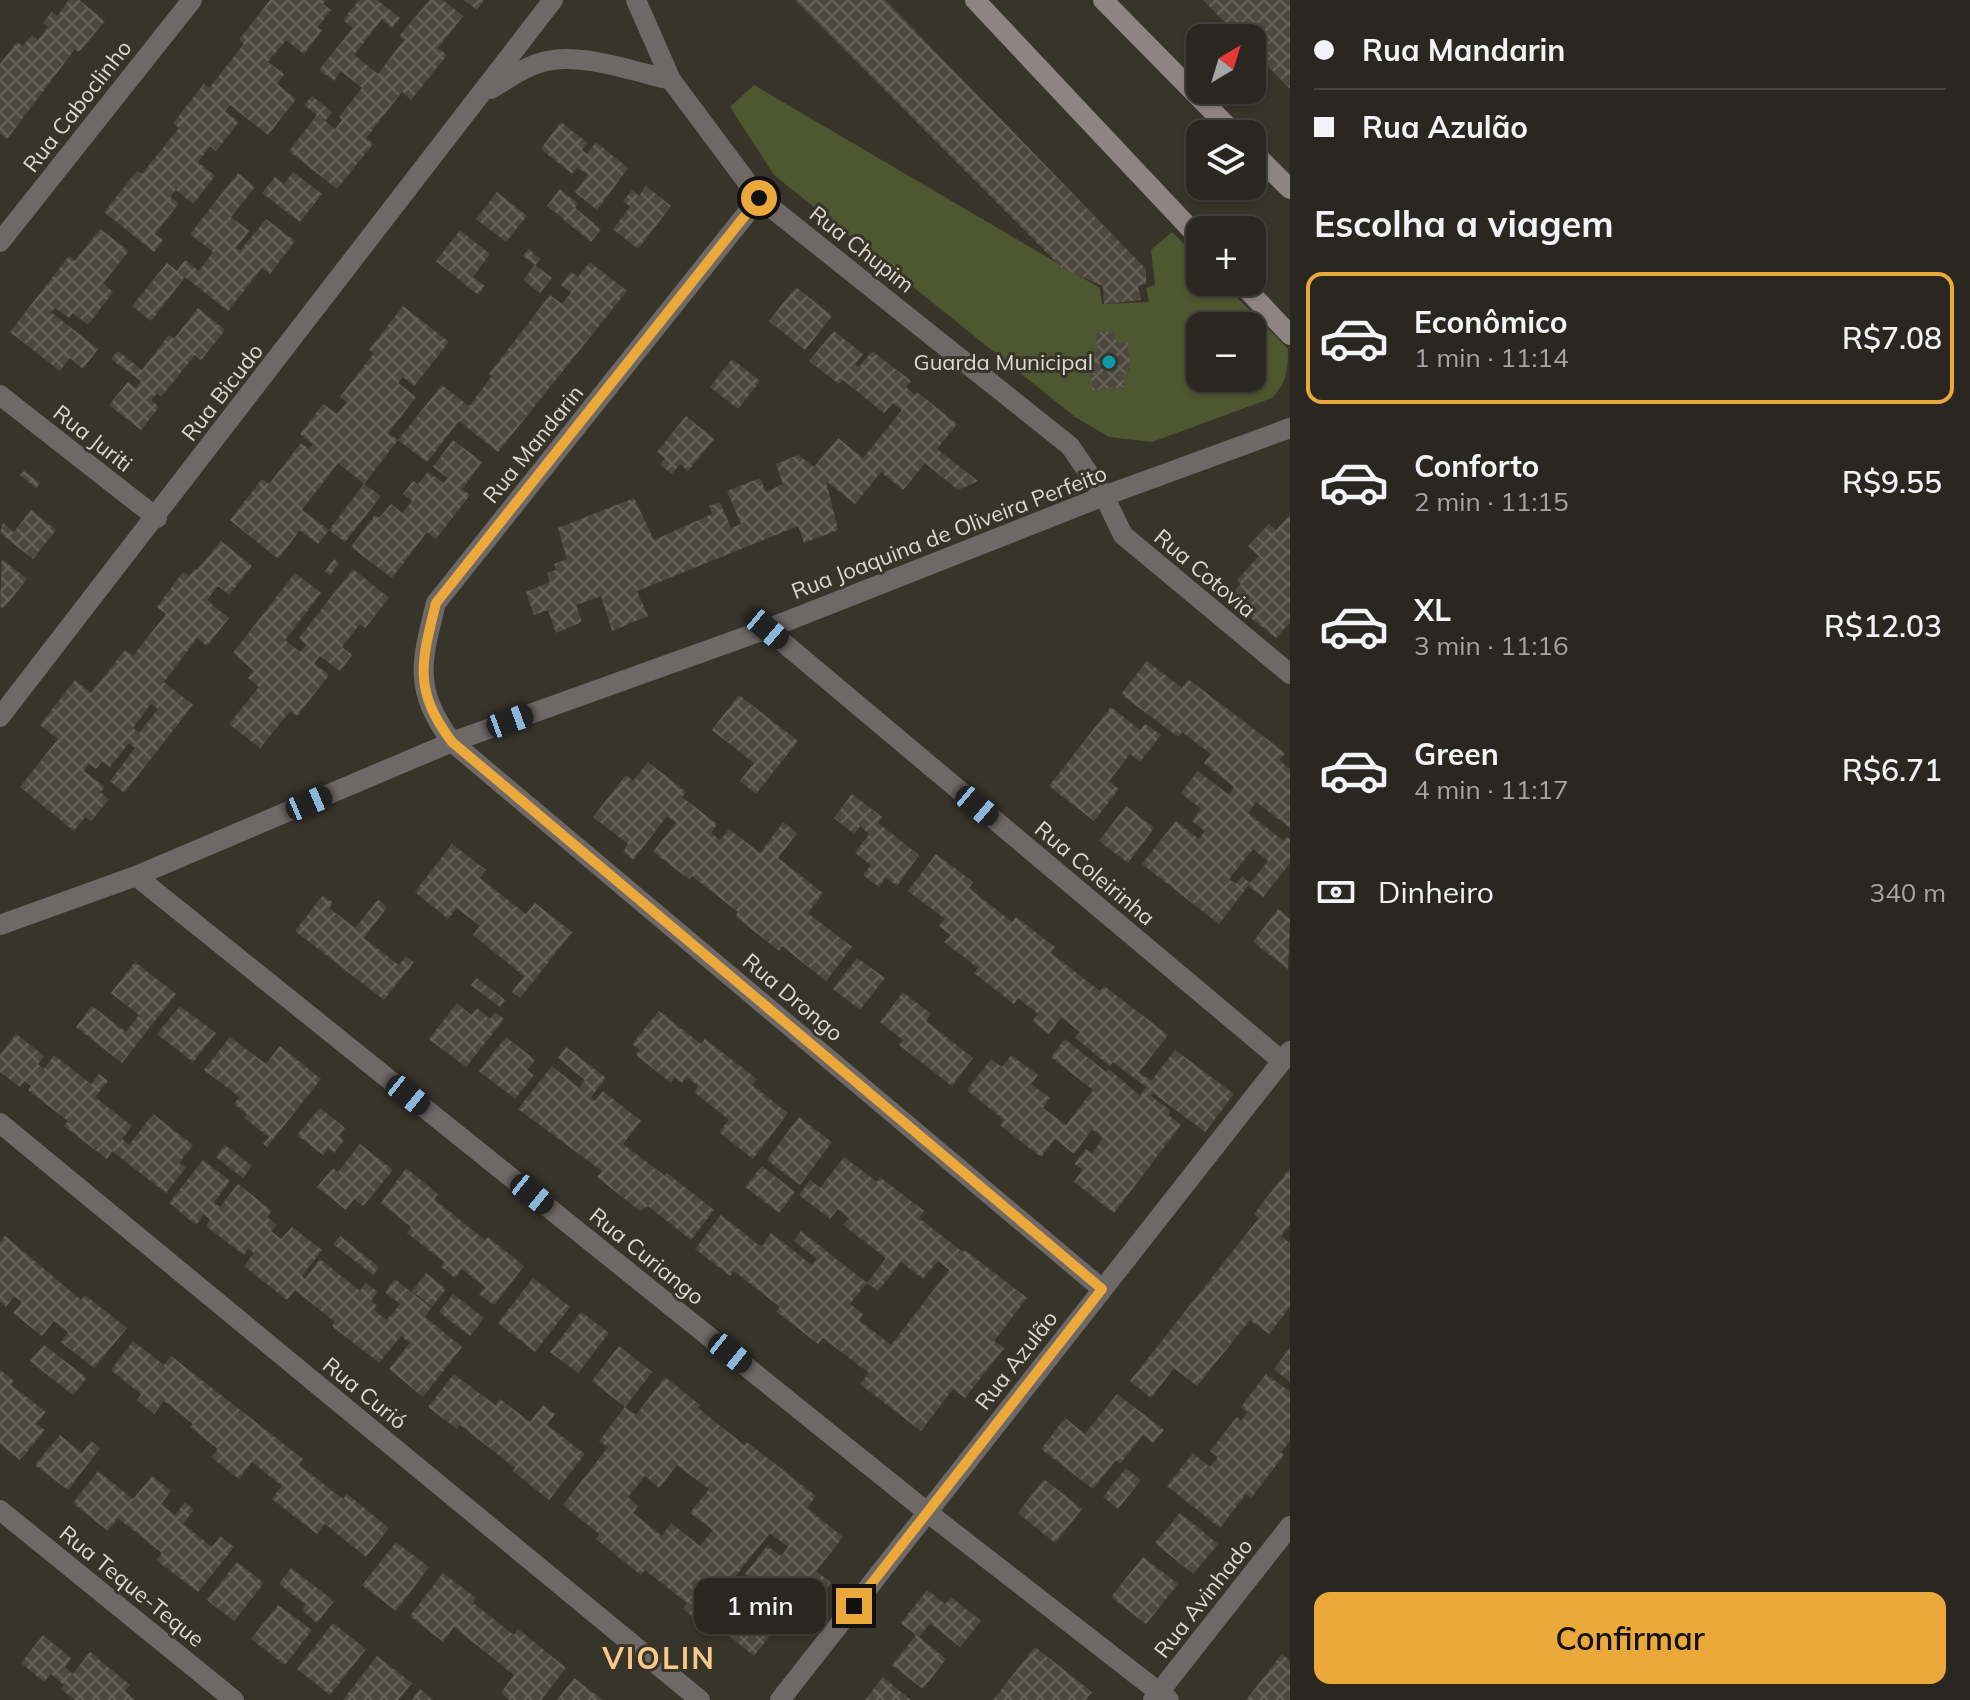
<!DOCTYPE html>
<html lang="pt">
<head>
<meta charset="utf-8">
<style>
	:root { --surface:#292720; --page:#312f29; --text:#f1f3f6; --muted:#a5a5a5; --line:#45443e; --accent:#eca93b }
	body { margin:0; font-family:Mulish,sans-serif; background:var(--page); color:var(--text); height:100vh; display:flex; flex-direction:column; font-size:30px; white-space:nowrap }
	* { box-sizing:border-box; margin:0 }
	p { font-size:26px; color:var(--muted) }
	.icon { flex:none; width:44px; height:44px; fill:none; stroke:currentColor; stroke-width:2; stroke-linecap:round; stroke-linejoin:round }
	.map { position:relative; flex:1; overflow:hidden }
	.panel { display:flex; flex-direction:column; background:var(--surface); width:680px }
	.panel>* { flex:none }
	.banner { display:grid; align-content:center; height:176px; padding:0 24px; background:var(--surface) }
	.needle { width:52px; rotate:38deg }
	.controls { position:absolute; left:1186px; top:24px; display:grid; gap:16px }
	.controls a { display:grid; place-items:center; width:80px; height:80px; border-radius:16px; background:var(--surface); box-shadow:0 2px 6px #0004,0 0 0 2px var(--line); font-size:40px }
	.end { position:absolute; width:36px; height:36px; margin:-18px; border:10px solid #eca93b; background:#111; box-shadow:0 0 0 4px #111 }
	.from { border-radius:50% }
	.bubble { position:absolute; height:56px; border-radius:16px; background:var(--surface); box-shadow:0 2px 6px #0004,0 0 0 2px var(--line); font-size:26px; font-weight:600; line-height:56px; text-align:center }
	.car { position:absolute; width:24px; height:48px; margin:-24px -12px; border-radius:10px; box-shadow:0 0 6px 2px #0007; background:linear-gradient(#222 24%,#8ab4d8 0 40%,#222 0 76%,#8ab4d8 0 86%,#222 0) }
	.banner b { display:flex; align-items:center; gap:28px; height:76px; font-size:30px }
	.banner b+b { border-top:2px solid var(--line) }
	.banner i { width:20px; height:20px; background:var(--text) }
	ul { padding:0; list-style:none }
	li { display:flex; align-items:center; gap:24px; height:132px; margin:0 16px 12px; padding:0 8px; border:4px solid transparent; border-radius:16px }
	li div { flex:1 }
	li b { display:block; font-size:30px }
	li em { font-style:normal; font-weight:600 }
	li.on { border-color:var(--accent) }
	li>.icon { width:72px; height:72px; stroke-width:1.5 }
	h2 { padding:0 24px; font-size:36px; line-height:96px }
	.pay { display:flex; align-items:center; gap:20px; height:88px; padding:0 24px; font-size:30px }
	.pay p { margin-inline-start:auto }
	.button { display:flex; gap:16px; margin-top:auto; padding:16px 24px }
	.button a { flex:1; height:92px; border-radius:16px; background:var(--accent); color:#111; font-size:32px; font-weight:600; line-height:92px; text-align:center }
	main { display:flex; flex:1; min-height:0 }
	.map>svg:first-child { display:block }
</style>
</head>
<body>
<main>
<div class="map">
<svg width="1290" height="1700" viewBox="0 0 1290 1700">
	<defs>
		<pattern id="building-cross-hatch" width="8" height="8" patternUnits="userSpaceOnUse" patternTransform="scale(2)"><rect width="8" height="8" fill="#4d493f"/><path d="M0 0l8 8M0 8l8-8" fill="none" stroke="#66635a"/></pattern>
	</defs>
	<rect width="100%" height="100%" fill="#37342a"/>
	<!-- green -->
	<path fill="#4e5730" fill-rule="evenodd" d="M754 85 1100 288 1102 304 1149 302 1146 288 1155 285 1151 250 1172 232 1200 260V282H1222L1288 349C1288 369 1287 383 1272 398L1152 442 1109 437 1075 417 774 175 730 107ZM1200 326H1252V378H1200Z"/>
	<!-- building -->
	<path fill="url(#building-cross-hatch)" fill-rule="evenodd" d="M69 0H79L105 21 79 52 75 49 7 139 0 133V64L17 42 23 46 32 35 38 40 48 27 43 23 52 12 57 16Z
		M270 0H326L323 4 331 10 318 27 322 30 304 54 286 40 268 62 284 74 277 84 296 99 268 135 230 105 225 111 239 122 216 151 210 146 198 162 215 176 193 204 176 190 170 197 179 203 155 234 163 240 154 252 104 212 137 171 142 174 179 128 173 123 204 84 209 88 244 44 239 40Z
		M359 0H377L400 18 392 28 382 19 354 55 378 74 404 40 399 36 430 0H443L463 16 438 48 447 55 411 100 402 92 366 138 373 144 337 189 289 151 317 115 304 105 312 96 332 112 325 121 335 129 342 120 339 117 362 88 341 71 334 81 319 70 353 28 343 20Z
		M464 0H484L477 10Z
		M795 0H885L1146 269V284L1138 286 1141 300 1104 304 1103 286 1062 268Z
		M1203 0H1290V89L1252 50V38H1240Z
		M561 122 588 143 582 150 587 154 596 142 628 168 597 210 575 192 588 175 577 167 572 174 541 149Z
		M293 172 322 194 300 222 262 193 275 177 284 184Z
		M238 173 255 187 231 217 249 231 236 248 240 251 266 219 295 241 270 274 262 268 228 311 185 277 151 321 132 306 167 263 177 271 185 260 199 271 213 252 190 234Z
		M646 186 671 206 638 249 613 229 630 207 623 201 632 190 639 196Z
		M560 189 578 204 575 208 601 229 591 242 547 206Z
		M497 192 527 216 506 242 476 219Z
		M100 229 129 251 103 283 113 292 88 325 73 313 69 318 55 308 51 312 98 349 83 369 70 358 60 371 10 332 69 256 75 261Z
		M460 230 490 254 473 277 485 286 478 295 436 261Z
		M529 249 540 259 535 265 523 256Z
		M590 262 627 291 498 452 459 421 427 462 398 440 364 484 338 463 302 510 329 530 364 484 381 496 345 542 329 530 318 544 300 530 278 559 230 520 262 479 269 484 301 443 309 449 313 444 300 434 323 404 337 414 347 402 340 397 374 353 369 350 403 306 449 342 414 386 403 377 398 383 416 397 388 433 398 440 442 385 469 406 492 376 489 374 550 295 562 304 571 293 561 285 571 272 578 277Z
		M535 265 552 278 540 293 523 280Z
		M796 287 832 316 805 350 769 321Z
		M198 308 225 330 201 360 195 355 161 397 157 393 151 400 159 407 141 430 109 405 128 382 136 388 141 381 111 359 118 351 142 370 169 335 174 339Z
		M834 331 863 354 855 364 859 367 872 351 911 381 906 387 915 395 917 392 957 424 937 449 978 481 958 490 925 463 903 490 881 472 855 504 826 481 838 530 804 543 798 526 637 591 648 616 612 631 601 596 576 605 582 622 556 633 548 610 534 615 526 592 550 582 547 573 556 570 554 564 567 559 558 528 634 498 654 540 712 514 709 506 720 502 731 528 741 524 727 491 760 478 766 492 783 484 776 464 798 455 814 467 838 438 863 458 902 410 893 403 884 413 843 380 839 384 809 361Z
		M1115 331 1117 343 1128 342 1130 373H1123L1124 387 1092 390 1089 352 1097 351 1096 333Z
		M732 359 760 381 738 409 710 387Z
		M686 416 714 439 688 471 680 464 672 474 660 465 665 458 657 452Z
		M453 440 482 462 462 489 470 495 436 539 427 532 392 578 351 547 375 515 379 518 391 504 402 513 412 501 403 494 413 481 418 484 428 472 444 483 448 478 433 467Z
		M24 471 40 483 36 488 20 475Z
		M31 510 56 530 33 559 0 533 3 523 14 532Z
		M1290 515V623L1276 638 1227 599 1241 584 1237 580 1259 556 1248 546 1269 524 1276 530Z
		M221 541 252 566 229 595 218 586 207 600 229 618 207 646 197 638 164 682 193 705 124 793 110 781 135 748 129 743 110 767 102 761 96 769 89 764 84 771 105 787 100 792 109 799 91 821 85 817 74 831 20 787 58 739 40 725 75 680 91 693 125 650 133 656 166 614 157 607 183 572 189 576 195 569 197 570ZM151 704 158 709 139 733 133 728Z
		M2 559 27 579 3 609 0 606Z
		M334 559 339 564 330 575 325 571Z
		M353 569 389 598 365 628 360 624 342 647 352 655 340 671 320 656 314 663 329 675 297 716 290 711 260 748 229 724 259 687 248 678 254 671 233 653 295 573 321 593 285 640 300 652 306 645 299 638Z
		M1147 661 1182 688 1188 679 1285 753 1279 760 1290 769V828L1256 802 1248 813 1284 841 1287 837 1290 839V863L1263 897 1248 886 1219 924 1142 864 1176 821 1199 839 1205 831 1192 821 1201 809 1181 793 1198 771 1229 795 1234 787 1204 763 1211 754 1182 732 1178 737 1121 694ZM1253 849 1268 861 1250 883 1242 876 1236 884 1229 879Z
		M739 695 798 741 756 794 740 781 754 763 712 730Z
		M1111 707 1140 730 1145 724 1161 735 1140 762 1130 754 1109 781 1119 789 1094 821 1049 786Z
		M648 762 686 792 682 797 717 824 711 833 720 840 729 829 760 853 783 822 797 833 778 858 823 893 808 913 852 947 826 981 782 946 779 951 735 916 738 912 692 876 689 879 653 852 676 823 667 816 633 860 623 852 628 844 593 817 626 775 633 781Z
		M852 794 882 817 878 823 919 855 897 886 886 877 879 887 863 875 871 865 855 853 869 834 860 826 854 834 834 818Z
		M1126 806 1154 828 1128 863 1099 841Z
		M452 844 486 870 480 878 526 914 535 903 572 932 520 998 512 992 524 976 473 935 480 926 457 908 448 919 415 892Z
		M936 854 973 882 969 888 1012 922 1016 917 1055 947 1051 953 1100 991 1104 986 1168 1035 1139 1072 1151 1081 1175 1050 1234 1094 1205 1132 1153 1093 1151 1096 1171 1111 1168 1115 1181 1125 1114 1213 1074 1182 1083 1169 1074 1164 1086 1149 1092 1154 1103 1138 1092 1129 1074 1154 1055 1139 1041 1157 1000 1125 1004 1120 967 1090 991 1059 1002 1067 1011 1055 1038 1075 1031 1084 1050 1098 1043 1108 1066 1125 1093 1090 1051 1057 1065 1039 1106 1072 1109 1069 1140 1096 1146 1087 1113 1062 1110 1066 1075 1038 1080 1032 1061 1017 1049 1034 1032 1021 1038 1014 1018 998 1014 1004 974 973 978 968 944 942 951 935 939 926 945 919 908 891Z
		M323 895 333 903 329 908 355 928 378 900 387 907 364 938 399 965 406 956 414 962 384 1000 295 931Z
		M1278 909 1290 919 1288 969 1253 942Z
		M857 958 885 978 860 1010 833 989Z
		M135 962 176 994 122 1063 76 1027 92 1006 126 1032 139 1015 111 993Z
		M477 978 505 1000 500 1007 471 985Z
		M903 992 931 1014 926 1021 973 1058 952 1086 899 1045 903 1040 880 1022Z
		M457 1003 471 1015 477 1008 490 1019 495 1012 504 1019 466 1067 429 1039Z
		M180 1006 216 1033 193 1062 157 1034Z
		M659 1011 701 1044 705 1039 757 1079 752 1085 788 1113 753 1159 719 1132 729 1120 694 1092 698 1086 687 1077 682 1083 675 1077 671 1083 636 1055 640 1050 632 1044Z
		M16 1034 44 1056 38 1064 44 1069 54 1055 91 1084 99 1074 108 1081 95 1097 132 1126 122 1139 129 1145 153 1114 193 1145 179 1163 186 1167 166 1193 112 1151 107 1159 64 1126 68 1121 28 1090 31 1086 25 1081 20 1087 0 1072V1055Z
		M230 1037 266 1064 280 1046 321 1079 267 1147 263 1144 269 1137 244 1118 247 1114 234 1104 240 1097 204 1070Z
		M506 1037 535 1060 527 1070 534 1075 515 1099 479 1071Z
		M566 1047 606 1078 591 1097 595 1101 603 1091 641 1121 623 1144 665 1176 667 1173 714 1210 691 1240 648 1206 640 1211 597 1177 602 1171 518 1109 552 1066 579 1088 585 1080 558 1058Z
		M320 1108 345 1128 339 1136 344 1140 334 1153 328 1148 323 1155 297 1135Z
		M799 1117 832 1142 800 1185 767 1160Z
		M360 1144 393 1170 363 1206 354 1199 346 1210 317 1187 333 1168 338 1172Z
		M225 1145 252 1166 243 1178 216 1157Z
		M844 1157 877 1182 880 1177 924 1211 919 1218 963 1252 965 1250 1027 1298 994 1341 1004 1348 965 1398 953 1389 921 1431 860 1384 869 1373 823 1338 818 1344 776 1311 780 1307 734 1271 730 1276 695 1249 721 1215 759 1245H763L771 1233 812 1265 817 1259 794 1241 801 1231 867 1283 850 1304 863 1314 859 1320 891 1345 949 1270 938 1261 923 1279 901 1262 878 1291 867 1283 886 1258 843 1225 849 1218 838 1209 830 1219 799 1195 810 1180 820 1188Z
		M203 1160 230 1181 214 1202 220 1207 238 1184 272 1211 267 1217 277 1225 271 1231 281 1239 292 1227 322 1250 302 1276 305 1279 320 1259 360 1291 366 1283 378 1292 371 1301 377 1306 374 1310 387 1320 400 1304 385 1292 395 1279 431 1308 425 1317 462 1347 423 1397 389 1369 410 1343 401 1336 379 1363 332 1326 335 1322 295 1290 287 1300 244 1266 254 1253 248 1249 244 1255 206 1226 210 1220 204 1214 196 1225 169 1203Z
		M762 1166 795 1192 779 1213 745 1187Z
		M406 1168 438 1194 434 1199 485 1240 488 1237 524 1266 494 1305 479 1294 485 1287 462 1269 455 1278 441 1267 444 1262 407 1233 411 1227 381 1203Z
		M1290 1168V1225L1281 1236 1290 1243V1307L1269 1334 1250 1320 1197 1386 1174 1368 1151 1398 1130 1381 1259 1218 1254 1214Z
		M5 1236 81 1300 85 1295 127 1328 94 1368 61 1342 68 1332 54 1321 42 1336 13 1313 22 1302 14 1296 6 1307 0 1302V1242Z
		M340 1236 379 1267 373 1275 333 1244Z
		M426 1273 446 1289 432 1307 412 1291Z
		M533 1278 570 1307 535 1352 498 1323Z
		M453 1294 484 1318 470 1336 439 1312Z
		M581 1312 609 1333 578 1373 550 1352Z
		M133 1341 164 1365 171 1356 303 1459 299 1465 343 1499 347 1494 389 1528 366 1557 325 1524 317 1534 272 1499 282 1486 252 1462 239 1479 211 1457 218 1449 190 1427 193 1424 164 1401 154 1414 137 1400 141 1394 111 1370Z
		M44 1345 87 1378 73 1395 30 1361Z
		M619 1346 652 1372 625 1407 592 1381Z
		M1290 1348V1382L1274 1369Z
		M0 1370 14 1381 11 1385 46 1412 36 1424 45 1430 20 1460 0 1444Z
		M454 1374 495 1405 500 1399 530 1422 543 1405 555 1414 547 1425 585 1454 549 1500 513 1471 515 1468 460 1425 457 1429 428 1407Z
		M1266 1374 1290 1392V1441L1281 1452 1284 1455 1251 1498 1246 1494 1220 1528 1167 1486 1193 1453 1210 1467 1218 1457 1210 1451 1237 1417 1241 1421 1248 1412 1241 1407Z
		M665 1377 700 1405 698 1408 744 1445 747 1442 816 1496 807 1508 843 1537 816 1571 831 1583 802 1620 745 1574 767 1546 781 1556 788 1547 770 1533 733 1579 783 1619 754 1656 706 1617 701 1624 683 1609 687 1603 645 1570 641 1575 596 1539 599 1534 563 1505 608 1447 599 1441 625 1407 636 1415ZM677 1465 709 1489 690 1513 713 1530 700 1546 671 1523 662 1536 633 1513 638 1506 628 1497 645 1476 659 1488Z
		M1117 1394 1164 1430 1153 1443 1143 1435 1120 1464 1116 1460 1093 1489 1041 1449 1065 1418 1085 1434Z
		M60 1435 82 1453 91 1441 100 1448 68 1490 35 1465Z
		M1126 1468 1141 1480 1118 1509 1103 1497Z
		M98 1471 133 1499 152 1476 171 1491 161 1504 175 1515 185 1502 194 1510 183 1524 212 1547 220 1536 234 1547 198 1592 156 1560 162 1553 118 1518 108 1531 73 1503Z
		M1044 1479 1082 1509 1055 1543 1018 1513Z
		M1180 1513 1218 1544 1193 1574 1155 1543Z
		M396 1542 429 1567 396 1611 362 1585Z
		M1143 1557 1178 1584 1146 1624 1111 1597Z
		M237 1562 264 1583 234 1621 207 1600Z
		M291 1568 334 1601 317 1623 303 1611 305 1604 279 1584Z
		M443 1573 476 1598 473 1603 514 1635 518 1629 566 1668 541 1700H510L501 1693 514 1675 454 1627 443 1642 410 1616Z
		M927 1590 945 1604 951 1597 981 1621 960 1647 930 1623 919 1637 946 1659 923 1689 892 1665 916 1635 901 1623Z
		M278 1605 312 1630 285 1665 251 1639Z
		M333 1623 366 1649 330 1695 297 1669Z
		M43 1635 71 1658 65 1667 73 1674 90 1652 130 1685 125 1691 135 1700H75L61 1689 64 1685 51 1674 44 1682 21 1663Z
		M1035 1647 1092 1692 1085 1700H993Z
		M1282 1654 1290 1661V1700H1246Z
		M377 1656 412 1683 398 1700H343Z
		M883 1677 911 1700H865Z
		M574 1678 603 1700H557Z
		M420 1689 433 1700H412Z"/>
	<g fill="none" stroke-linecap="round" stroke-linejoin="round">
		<!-- minor -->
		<path stroke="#6e6866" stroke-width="20" d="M636 0 671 80 759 198 1070 446 1104 496 1123 535 1290 674
			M491 89C509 78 527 65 547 61 583 53 636 72 671 80
			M759 198 436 603C421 663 413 689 452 742L1102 1289
			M0 242 192 0
			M0 395 157 518
			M767 629 1282 1061
			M0 717 553 0
			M136 876 927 1512 1169 1700
			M0 925 136 876 452 742 767 629 1104 496 1290 428
			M0 1123 700 1700
			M0 1510 234 1700
			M780 1700 1290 1051
			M1153 1700 1290 1526"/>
		<!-- secondary -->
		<path stroke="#8e8582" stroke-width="20" d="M975 0 1200 239
			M1103 0 1235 134
			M1252 151 1290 189
			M1240 282 1290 335"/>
	</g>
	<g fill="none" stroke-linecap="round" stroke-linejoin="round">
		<!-- route -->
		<path stroke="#eca93b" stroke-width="10" d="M759 198 436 603C421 663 413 690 452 742L1102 1289 854 1606"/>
	</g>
	<!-- markers -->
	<circle fill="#0f9aa8" stroke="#37342a" stroke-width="3" cx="1109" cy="362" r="8"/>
	<g text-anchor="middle" stroke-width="6" stroke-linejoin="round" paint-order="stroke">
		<!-- street labels -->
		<g font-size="22" fill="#dbd9d3" stroke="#37342a">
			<text transform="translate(77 106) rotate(-52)" y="8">Rua Caboclinho</text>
			<text transform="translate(862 249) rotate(38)" y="8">Rua Chupim</text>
			<text transform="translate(222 392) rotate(-52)" y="8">Rua Bicudo</text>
			<text transform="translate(93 438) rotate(38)" y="8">Rua Juriti</text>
			<text transform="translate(533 444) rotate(-51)" y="8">Rua Mandarin</text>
			<text transform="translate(949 532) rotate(-21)" y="8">Rua Joaquina de Oliveira Perfeito</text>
			<text transform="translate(1205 573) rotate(40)" y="8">Rua Cotovia</text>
			<text transform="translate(1095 873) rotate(40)" y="8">Rua Coleirinha</text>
			<text transform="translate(793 997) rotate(40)" y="8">Rua Drongo</text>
			<text transform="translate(647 1256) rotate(39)" y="8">Rua Curiango</text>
			<text transform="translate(1016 1360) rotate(-52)" y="8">Rua Azulão</text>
			<text transform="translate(365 1393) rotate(39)" y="8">Rua Curió</text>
			<text transform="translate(132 1586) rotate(39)" y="8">Rua Teque-Teque</text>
			<text transform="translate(1203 1598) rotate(-52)" y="8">Rua Avinhado</text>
		</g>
		<!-- poi labels -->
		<g font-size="22" fill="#dbd9d3" stroke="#37342a" text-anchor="end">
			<text x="1093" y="370">Guarda Municipal</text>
		</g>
		<!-- district labels -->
		<g font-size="30" font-weight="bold" letter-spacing="2" fill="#f9c987" stroke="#37342a">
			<text x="659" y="1669">VIOLIN</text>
		</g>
	</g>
</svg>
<div class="controls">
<a><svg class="needle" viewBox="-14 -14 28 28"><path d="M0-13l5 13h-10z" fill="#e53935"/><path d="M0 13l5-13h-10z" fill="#a5a5a5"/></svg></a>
<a><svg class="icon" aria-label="layers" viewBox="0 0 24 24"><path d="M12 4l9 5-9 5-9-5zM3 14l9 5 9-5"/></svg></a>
<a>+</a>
<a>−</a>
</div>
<i class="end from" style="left:759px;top:198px"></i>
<i class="end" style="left:854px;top:1606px"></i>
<div class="bubble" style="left:694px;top:1578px;width:132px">1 min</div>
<i class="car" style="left:767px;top:629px;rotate:130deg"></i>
<i class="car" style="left:510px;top:721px;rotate:70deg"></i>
<i class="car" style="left:309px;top:803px;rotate:67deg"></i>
<i class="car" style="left:977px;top:806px;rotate:130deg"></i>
<i class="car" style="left:408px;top:1095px;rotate:129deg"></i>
<i class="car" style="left:532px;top:1194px;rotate:129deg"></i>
<i class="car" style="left:730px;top:1353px;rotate:129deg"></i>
</div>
<section class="panel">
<div class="banner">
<b><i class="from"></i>Rua Mandarin</b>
<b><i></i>Rua Azulão</b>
</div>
<h2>Escolha a viagem</h2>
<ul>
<li class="on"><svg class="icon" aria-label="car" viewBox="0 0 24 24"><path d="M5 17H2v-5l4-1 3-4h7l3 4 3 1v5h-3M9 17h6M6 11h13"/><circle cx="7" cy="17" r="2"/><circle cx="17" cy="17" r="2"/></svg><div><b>Econômico</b><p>1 min · 11:14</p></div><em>R$7.08</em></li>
<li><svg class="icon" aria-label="car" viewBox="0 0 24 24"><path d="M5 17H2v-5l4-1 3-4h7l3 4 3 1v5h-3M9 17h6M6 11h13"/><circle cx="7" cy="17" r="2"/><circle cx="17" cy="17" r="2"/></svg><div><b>Conforto</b><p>2 min · 11:15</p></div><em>R$9.55</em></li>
<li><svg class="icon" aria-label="car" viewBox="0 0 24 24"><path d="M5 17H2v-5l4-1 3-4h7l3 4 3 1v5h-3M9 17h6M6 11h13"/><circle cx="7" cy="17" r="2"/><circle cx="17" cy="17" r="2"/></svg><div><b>XL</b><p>3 min · 11:16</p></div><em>R$12.03</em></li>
<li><svg class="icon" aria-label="car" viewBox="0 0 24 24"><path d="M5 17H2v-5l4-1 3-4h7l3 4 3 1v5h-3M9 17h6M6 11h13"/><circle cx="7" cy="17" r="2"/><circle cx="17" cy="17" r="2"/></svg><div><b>Green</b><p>4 min · 11:17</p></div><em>R$6.71</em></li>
</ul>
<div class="pay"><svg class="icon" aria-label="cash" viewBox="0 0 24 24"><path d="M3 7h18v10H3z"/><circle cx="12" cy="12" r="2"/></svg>Dinheiro<p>340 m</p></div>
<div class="button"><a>Confirmar</a></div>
</section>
</main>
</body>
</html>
